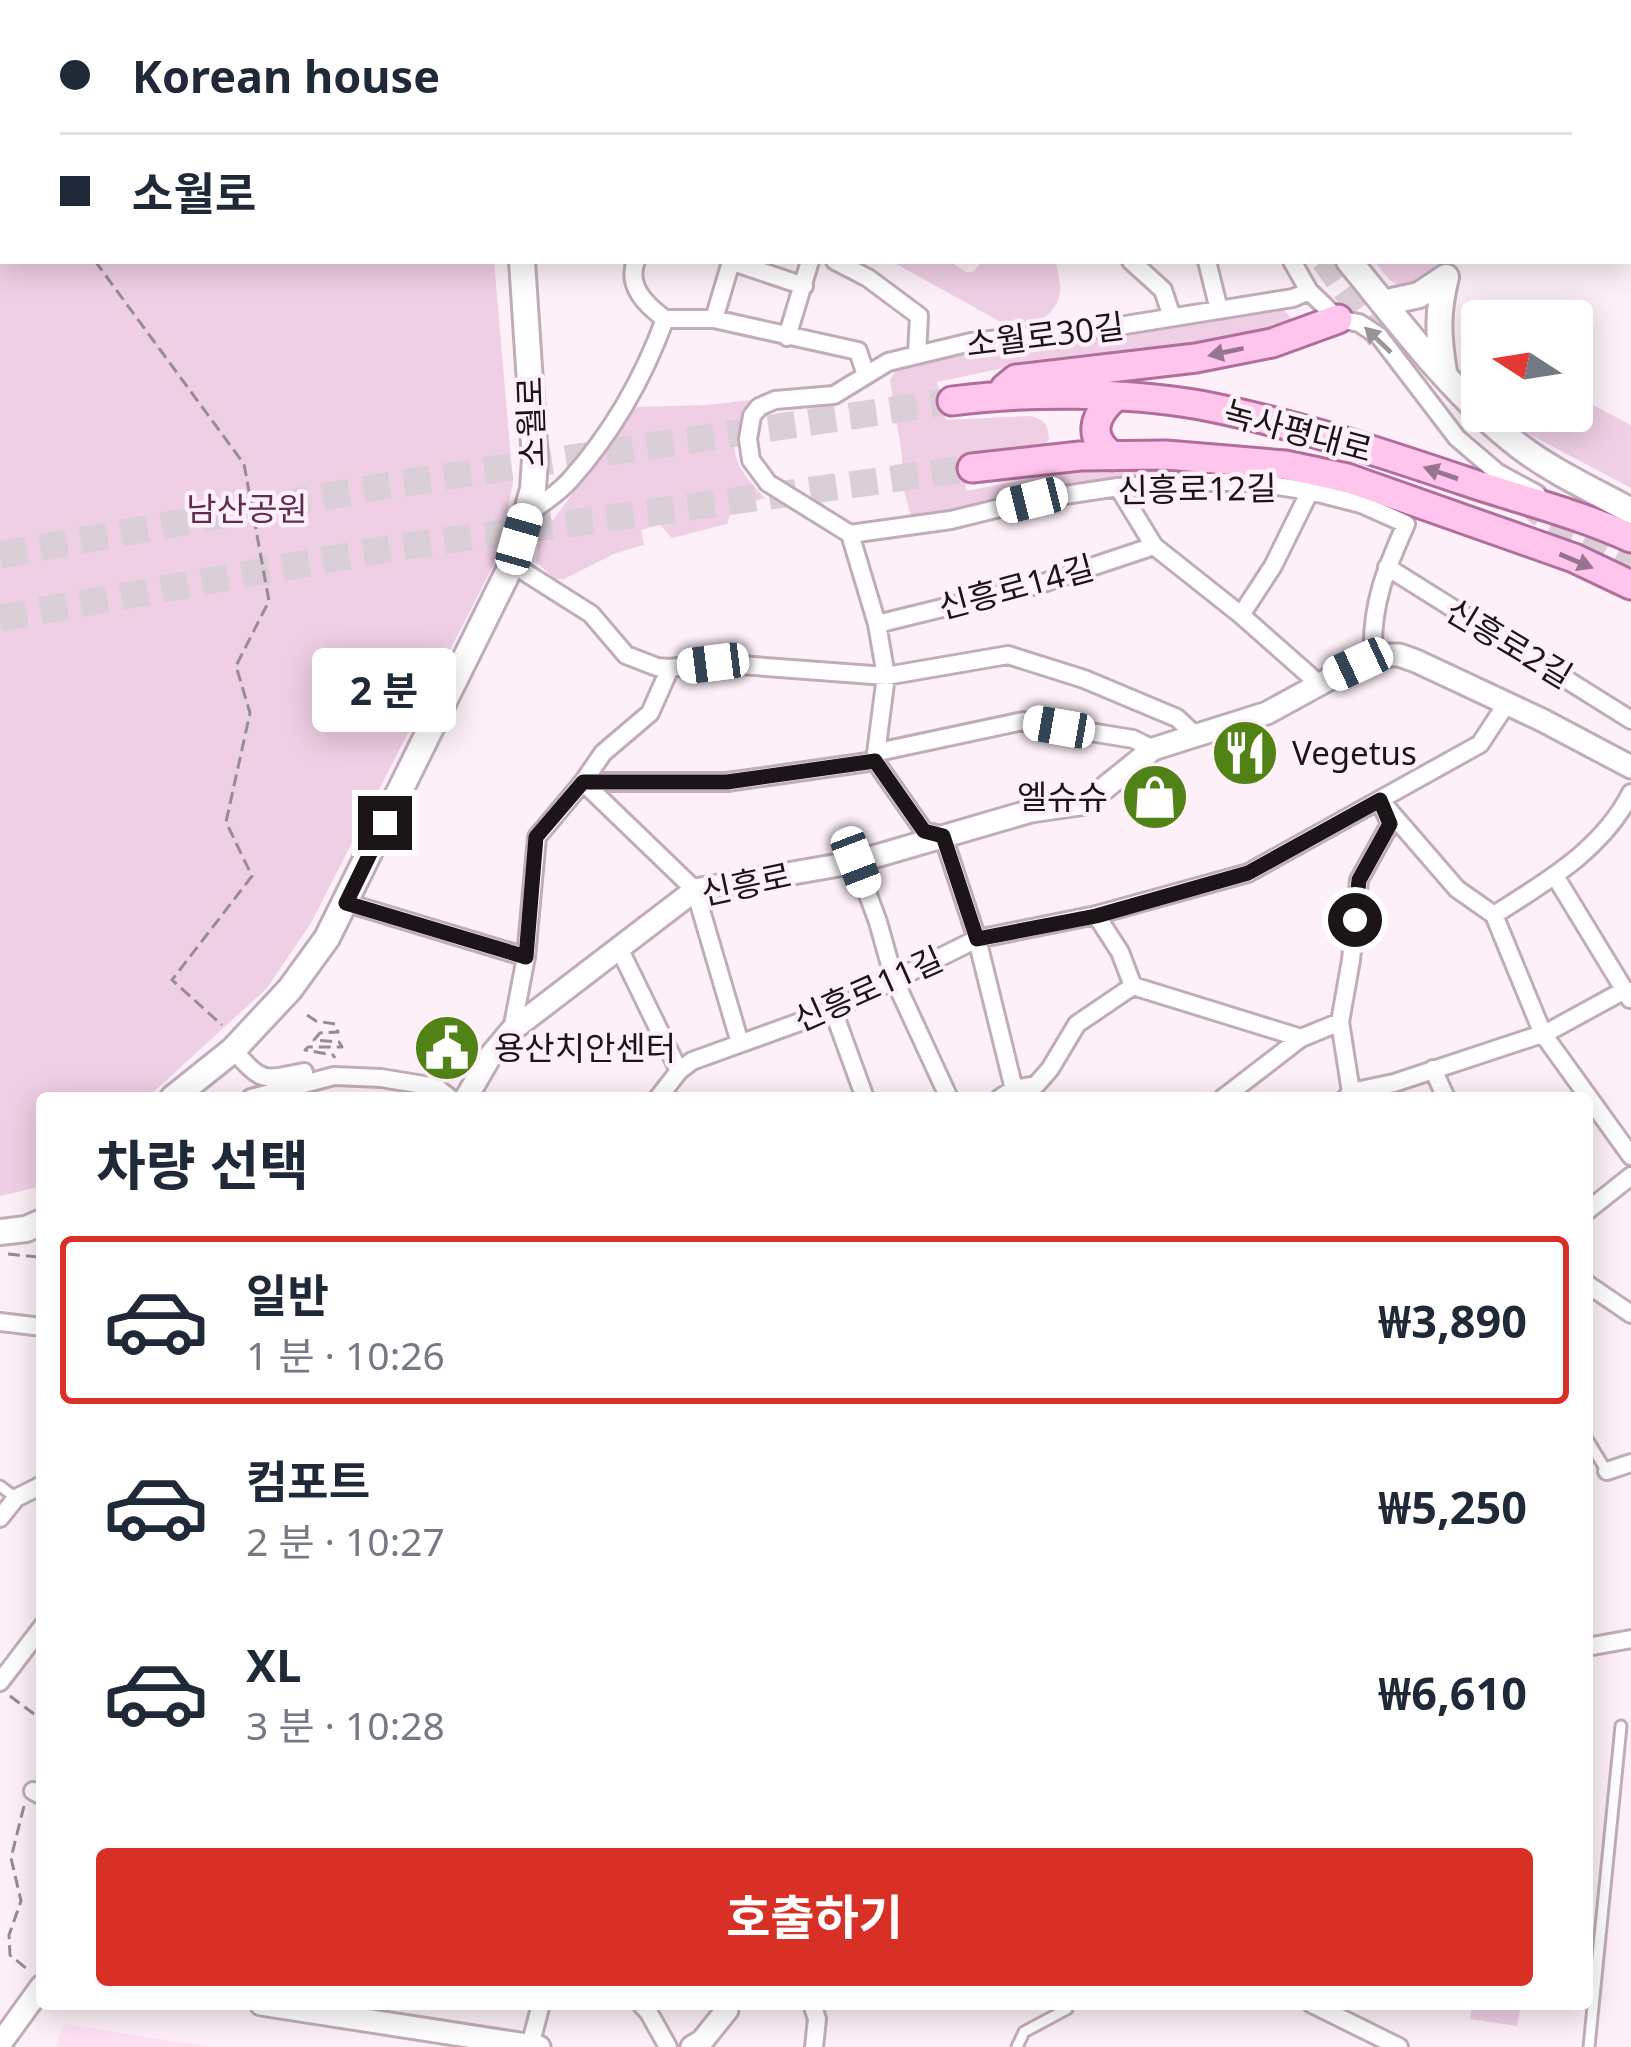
<!DOCTYPE html>
<html lang="ko">
<head>
<meta charset="utf-8">
<style>
	:root { --surface:#fff; --page:#f2f2f3; --text:#1f2937; --muted:#747a83; --line:#e0e1e3; --accent:#d93025 }
	body { margin:0; font-family:"Noto Sans","Noto Sans KR",sans-serif; background:var(--page); color:var(--text); height:100vh; display:flex; flex-direction:column; font-size:45px; white-space:nowrap }
	* { box-sizing:border-box; margin:0 }
	p { font-size:39px; color:var(--muted) }
	.icon { flex:none; width:66px; height:66px; fill:none; stroke:currentColor; stroke-width:2; stroke-linecap:round; stroke-linejoin:round }
	.map { position:relative; flex:1; overflow:hidden }
	.panel { position:absolute; left:36px; top:1092px; width:1557px; height:918px; display:flex; flex-direction:column; background:var(--surface); border-radius:12px; box-shadow:0 6px 30px #0003 }
	.panel>* { flex:none }
	.top-card { position:absolute; left:0px; top:0px; width:1632px; height:264px; box-shadow:0 6px 30px #0003; display:grid; align-content:center; height:264px; padding:0 60px; background:var(--surface) }
	.needle { width:78px; rotate:282deg }
	.buttons { position:absolute; left:1461px; top:300px; display:grid; gap:24px }
	.buttons a { display:grid; place-items:center; width:132px; height:132px; border-radius:12px; background:var(--surface); box-shadow:0 6px 30px #0003; font-size:60px }
	.end { position:absolute; width:54px; height:54px; margin:-27px; border:15px solid #1b1419; background:#fff; box-shadow:0 0 0 6px #fff }
	.from { border-radius:50% }
	.bubble { position:absolute; height:84px; border-radius:12px; background:var(--surface); box-shadow:0 6px 30px #0003; font-size:39px; font-weight:700; line-height:84px; text-align:center }
	.car { position:absolute; width:36px; height:72px; margin:-36px -18px; border-radius:15px; box-shadow:0 0 9px 3px #0007; background:linear-gradient(#fff 24%,#345 0 40%,#fff 0 76%,#345 0 86%,#fff 0) }
	.top-card b { display:flex; align-items:center; gap:42px; height:114px; font-size:45px }
	.top-card b+b { border-top:3px solid var(--line) }
	.top-card i { width:30px; height:30px; background:var(--text) }
	ul { padding:0; list-style:none }
	li { display:flex; align-items:center; gap:36px; height:168px; margin:0 24px 18px; padding:0 36px; border:6px solid transparent; border-radius:12px }
	li div { flex:1 }
	li b { display:block; font-size:45px }
	li em { font-style:normal; font-weight:700 }
	li.current { border-color:var(--accent) }
	li>.icon { width:108px; height:108px; stroke-width:1.5 }
	h2 { padding:0 60px; font-size:54px; line-height:144px }
	.primary-button { display:flex; gap:24px; margin-top:auto; padding:24px 60px }
	.primary-button a { flex:1; height:138px; border-radius:12px; background:var(--accent); color:#fff; font-size:48px; font-weight:700; line-height:138px; text-align:center }
	.map>svg:first-child { display:block }
</style>
</head>
<body>
<div class="map">
<svg width="1631" height="2047" viewBox="0 0 1631 2047">
	<rect width="100%" height="100%" fill="#fdf0f8"/>
	<!-- built -->
	<path fill="#fee2f4" d="M796 0H1034L1033 3H794Z
		M63 2024 212 2047H56Z"/>
	<!-- green -->
	<path fill="#efcfe4" d="M0 0H634L631 3H3V261H494L513 483 498 556 311 923 267 988 147 1098H42V1186L0 1196Z
		M891 261H949L966 272H973L983 261H1056C1057 270 1061 282 1060 291 1057 318 1031 329 1008 326Z
		M1374 261H1445L1440 271 1407 291 1390 280Z
		M1283 309 1292 319 1289 326 1238 339 1047 359 937 382 946 420 1031 416C1045 420 1048 425 1049 439L1043 447 964 457 966 491 1080 469 1206 470 1221 473 1218 475 911 517 902 483V455L890 381 896 368 985 350Z
		M1572 394 1631 425V488L1527 433 1514 411H1572Z
		M752 400C724 445 730 462 765 498L732 509 727 524 672 538 660 525 641 530 644 545 616 553 564 579H555L536 562 538 545 550 524 637 407 707 405Z
		M1472 2004H1521L1517 2026 1470 2019Z"/>
	<g fill="none" stroke-linecap="round" stroke-linejoin="round">
		<!-- secondary-tunnel -->
		<path stroke="#dbcfd7" stroke-width="24" stroke-dasharray="24 12" stroke-linecap="butt" d="M1323 261 1381 342
			M1524 501 1547 521 1631 564"/>
		<!-- primary-tunnel -->
		<path stroke="#dbcfd7" stroke-width="27" stroke-dasharray="27 14" stroke-linecap="butt" d="M0 555 384 486 952 401
			M0 618 393 548 972 468"/>
		<!-- service casing -->
		<g stroke="#c1adba" stroke-width="15">
			<path id="service" d="M1587 1439 1606 1470
				M0 1486 16 1498
				M1017 2047 1024 2032 1067 2009
				M1589 2047 1621 1726"/>
		</g>
		<!-- minor casing -->
		<g stroke="#c1adba" stroke-width="22">
			<path id="minor" d="M1287 0 1293 3
				M1524 0V3
				M1061 3V0
				M1629 60H1631
				M636 261C626 286 646 305 665 319
				M730 261 804 286
				M835 261 868 278 919 316 917 354
				M1131 261 1163 290 1172 317
				M1207 261 1219 310
				M1292 261 1309 291 1338 319 1359 323 1379 336 1457 438 1498 473 1537 494
				M714 319 731 262
				M787 337 810 261
				M1118 487 1154 546 1241 615 1318 683
				M526 515C541 504 558 494 570 480 613 432 643 379 665 319H714L858 351 866 375
				M850 534 951 520 1032 500 1118 487 1201 482H1252L1310 491 1361 504 1406 524C1386 569 1371 604 1373 655
				M512 564 591 614 626 655 657 667 670 668 713 663 886 676 1008 655 1084 679 1177 718 1195 735
				M1387 567 1631 720
				M1241 615 1273 566 1310 491
				M877 624 1040 584 1154 546
				M878 752 1023 721 1133 739 1153 749
				M583 782 695 890 740 1043
				M583 782H727L875 761
				M1380 800 1457 889 1494 915 1543 1034 1631 1156
				M856 862 878 922 894 979 949 1098
				M1555 876 1630 999
				M347 903 526 957
				M1096 915 1120 952 1133 986
				M1494 915C1547 881 1602 850 1631 793
				M619 948 679 1071
				M833 1010 865 1098
				M512 1030 526 957 537 837 583 782 603 753 650 713 670 668
				M233 1050C263 1082 260 1081 304 1072
				M1433 1069 1446 1098
				M1351 1092 1340 1022 1351 960 1359 880 1390 824 1384 810
				M251 1098 334 1076 381 1078 436 1087 450 1098
				M658 1098 679 1071 692 1061 833 1010 977 939 1096 915 1248 873 1480 744 1507 703
				M1000 1098 1014 1089 1036 1085 1050 1069 1077 1024 1133 986 1301 1038
				M1030 1098 1014 1089 977 939 943 836 924 831 875 761 886 676 877 624 850 534 768 483 751 460 748 439 752 416 759 407 775 400 834 395 888 362 971 342 1113 327 1293 298 1309 291
				M1223 1098 1301 1038 1340 1022
				M1346 1098 1351 1092 1394 1083 1548 1032 1623 991H1631
				M1587 1211 1631 1176
				M1587 1284 1631 1314
				M0 1322 42 1327
				M1607 1471 1631 1463
				M0 1518 16 1498 42 1485
				M1587 1647 1631 1639
				M0 1682 42 1627
				M33 1791 42 1796
				M641 2004 649 2013 668 2047
				M812 2004 817 2019 814 2047
				M1312 2004 1399 2047
				M530 2046 541 2004"/>
		</g>
		<!-- tertiary casing -->
		<g stroke="#c1adba" stroke-width="27">
			<path id="tertiary" d="M466 1098 491 1055 512 1030 695 890 856 862 1031 811 1086 803 1153 749 1267 713 1373 655H1399L1416 661 1542 720 1631 767
				M261 2004 539 2047
				M0 2044 42 1986
				M692 2047 702 2041 727 2010 726 2004"/>
		</g>
		<!-- secondary casing -->
		<g stroke="#c1adba" stroke-width="30">
			<path id="secondary" d="M1135 0 1138 3
				M656 3 660 0
				M1349 261C1399 322 1456 398 1519 446 1553 472 1593 490 1631 511
				M1383 303 1419 295 1446 277C1437 313 1438 335 1444 372
				M173 1098 233 1050 290 989 327 938 512 564 533 489 535 459 522 261
				M0 1232 26 1229 42 1222"/>
		</g>
		<!-- primary casing -->
		<g stroke="#af6e9b" stroke-width="33">
			<path id="primary" d="M1005 388 1016 379 1196 358 1272 343 1338 319
				M952 401C1028 391 1125 392 1200 405 1293 423 1385 454 1474 484 1526 501 1581 515 1631 538
				M1113 456C1087 438 1093 416 1115 397
				M972 468 1080 456 1166 455 1285 465 1347 478 1574 558 1631 585"/>
		</g>
		<!-- path -->
		<path stroke="#968c92" stroke-width="3" stroke-dasharray="12 6" stroke-linecap="butt" d="M0 133 3 137
			M95 261 244 464 269 601 236 666 250 713 226 822 252 876 172 980 222 1025
			M307 1015 316 1021 335 1024 338 1032 320 1033 314 1040 339 1042 342 1047H308L305 1050 333 1055 335 1058
			M8 1254 38 1257 42 1254
			M10 1696 42 1720
			M24 1806 11 1858 21 1901 9 1935 10 1955 27 1969"/>
		<!-- service -->
		<use href="#service" stroke="#fff" stroke-width="9"/>
		<!-- minor -->
		<use href="#minor" stroke="#fff" stroke-width="16"/>
		<!-- tertiary -->
		<use href="#tertiary" stroke="#fff" stroke-width="21"/>
		<!-- secondary -->
		<use href="#secondary" stroke="#fff" stroke-width="24"/>
		<!-- primary -->
		<use href="#primary" stroke="#ffc5ed" stroke-width="27"/>
	</g>
	<!-- one-way arrows -->
	<defs><path id="oneway-solid" d="M-6-.8H1V-3.2L6.5 0L1 3.2V.8H-6Z" transform="scale(3)"/></defs>
	<use fill="#989598" href="#oneway-solid" transform="translate(1378 340) rotate(-136)"/>
	<g fill="#98758e">
		<use href="#oneway-solid" transform="translate(1226 352) rotate(168)"/>
		<use href="#oneway-solid" transform="translate(1441 473) rotate(-161)"/>
		<use href="#oneway-solid" transform="translate(1576 561) rotate(23)"/>
	</g>
	<g fill="none" stroke-linecap="round" stroke-linejoin="round">
		<!-- route -->
		<path stroke="#1b1419" stroke-width="15" d="M385 823 346 903 526 957 536 837 583 782H727L875 761 924 831 943 836 977 939 1096 916 1248 873 1380 800 1390 824 1359 880 1355 920"/>
	</g>
	<!-- icons -->
	<defs>
		<g id="restaurant-disc" transform="scale(3.45)"><circle r="9.5" fill="#518215" stroke="#fdf0f8"/><path d="M-5-6h1v4h1v-4h1v4h1v-4h1v5L-1.5 .5V6h-2V.5L-5-1ZM5-6V6H3V1.5H1.5Q1.5-4 5-6Z" fill="#fff"/></g>
		<g id="shop-disc" transform="scale(3.45)"><circle r="9.5" fill="#518215" stroke="#fdf0f8"/><path d="M-5-2.5h2.3a2.7 3.5 0 0 1 5.4 0H5L5.5 6h-11ZM-1.5-2.5h3a1.5 2.3 0 0 0-3 0Z" fill="#fff"/></g>
		<g id="civic-disc" transform="scale(3.45)"><circle r="9.5" fill="#518215" stroke="#fdf0f8"/><path d="M-.6-6.5H3V-4.5H.6V-3L4-1V1h2V6H-6V1h2V-1L-.6-3ZM-1.2 2.5V6h2.4V2.5Z" fill="#fff"/></g>
	</defs>
	<g fill-rule="evenodd">
		<use href="#restaurant-disc" x="1245" y="753"/>
		<use href="#shop-disc" x="1155" y="797"/>
		<use href="#civic-disc" x="447" y="1048"/>
	</g>
	<g text-anchor="middle" stroke-width="9" stroke-linejoin="round" paint-order="stroke">
		<!-- street labels -->
		<g font-size="33" fill="#1b1419" stroke="#fdf0f8">
			<text transform="translate(1045 335) rotate(-7)" y="12">소월로30길</text>
			<text transform="translate(531 422) rotate(-92)" y="12">소월로</text>
			<text transform="translate(1298 431) rotate(15)" y="12">녹사평대로</text>
			<text transform="translate(1197 489) rotate(-1)" y="12">신흥로12길</text>
			<text transform="translate(1016 587) rotate(-15)" y="12">신흥로14길</text>
			<text transform="translate(1509 643) rotate(31)" y="12">신흥로2길</text>
			<text transform="translate(746 884) rotate(-12)" y="12">신흥로</text>
			<text transform="translate(868 989) rotate(-24)" y="12">신흥로11길</text>
		</g>
		<!-- park labels -->
		<g font-size="33" fill="#5f2d50" stroke="#fdf0f8">
			<text x="247" y="521">남산공원</text>
		</g>
		<!-- poi labels -->
		<g font-size="33" fill="#1b1419" stroke="#fdf0f8" text-anchor="start">
			<text x="1292" y="765">Vegetus</text>
			<text x="1108" y="809" text-anchor="end">엘슈슈</text>
			<text x="494" y="1060">용산치안센터</text>
		</g>
	</g>
</svg>
<div class="buttons">
<a><svg class="needle" viewBox="-14 -14 28 28"><path d="M0-13l5 13h-10z" fill="#e53935"/><path d="M0 13l5-13h-10z" fill="#747a83"/></svg></a>
</div>
<i class="end from" style="left:1355px;top:920px"></i>
<i class="end" style="left:385px;top:823px"></i>
<div class="bubble" style="left:312px;top:648px;width:144px">2 분</div>
<i class="car" style="left:1032px;top:500px;rotate:256deg"></i>
<i class="car" style="left:519px;top:539px;rotate:16deg"></i>
<i class="car" style="left:713px;top:663px;rotate:263deg"></i>
<i class="car" style="left:1358px;top:664px;rotate:245deg"></i>
<i class="car" style="left:1059px;top:727px;rotate:280deg"></i>
<i class="car" style="left:856px;top:862px;rotate:159deg"></i>
<div class="top-card">
<b><i class="from"></i>Korean house</b>
<b><i></i>소월로</b>
</div>
<section class="panel">
<h2>차량 선택</h2>
<ul>
<li class="current"><svg class="icon" aria-label="car" viewBox="0 0 24 24"><path d="M5 17H2v-5l4-1 3-4h7l3 4 3 1v5h-3M9 17h6M6 11h13"/><circle cx="7" cy="17" r="2"/><circle cx="17" cy="17" r="2"/></svg><div><b>일반</b><p>1 분 · 10:26</p></div><em>₩3,890</em></li>
<li><svg class="icon" aria-label="car" viewBox="0 0 24 24"><path d="M5 17H2v-5l4-1 3-4h7l3 4 3 1v5h-3M9 17h6M6 11h13"/><circle cx="7" cy="17" r="2"/><circle cx="17" cy="17" r="2"/></svg><div><b>컴포트</b><p>2 분 · 10:27</p></div><em>₩5,250</em></li>
<li><svg class="icon" aria-label="car" viewBox="0 0 24 24"><path d="M5 17H2v-5l4-1 3-4h7l3 4 3 1v5h-3M9 17h6M6 11h13"/><circle cx="7" cy="17" r="2"/><circle cx="17" cy="17" r="2"/></svg><div><b>XL</b><p>3 분 · 10:28</p></div><em>₩6,610</em></li>
</ul>
<div class="primary-button"><a>호출하기</a></div>
</section>
</div>
</body>
</html>
